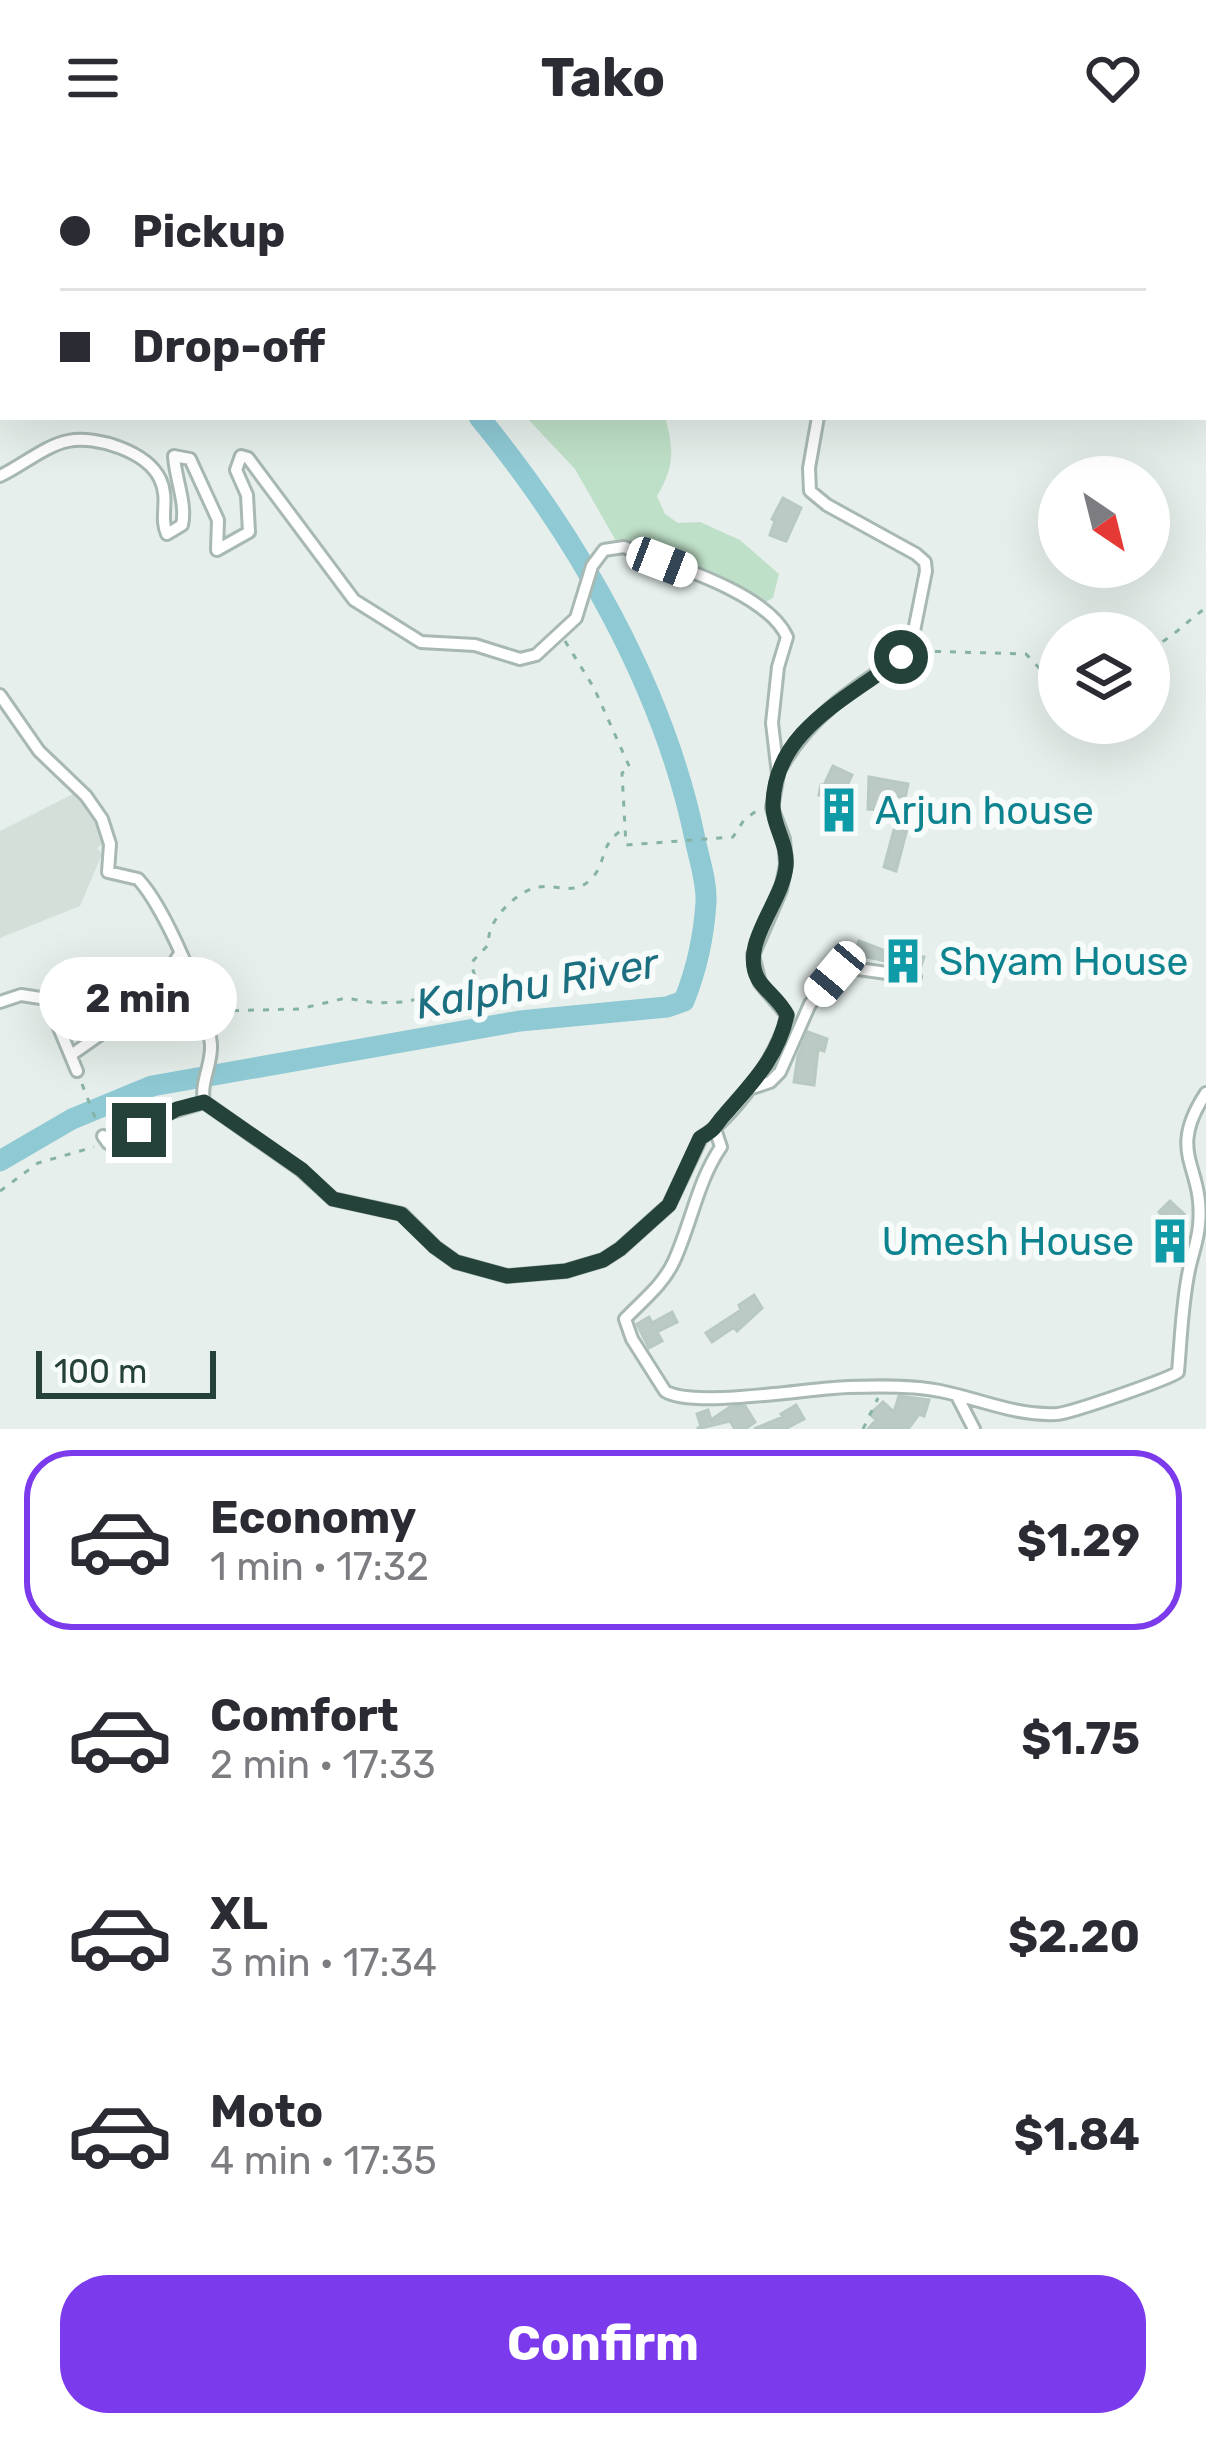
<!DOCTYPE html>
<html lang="en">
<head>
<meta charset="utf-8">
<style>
	:root { --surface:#fff; --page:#f2f2f3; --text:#2b2b33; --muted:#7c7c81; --line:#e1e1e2; --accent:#7c3aed }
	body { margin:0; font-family:Rubik,sans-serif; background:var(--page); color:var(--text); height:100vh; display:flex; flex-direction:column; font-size:45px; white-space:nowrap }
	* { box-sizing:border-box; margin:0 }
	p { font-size:39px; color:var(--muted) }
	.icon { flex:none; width:66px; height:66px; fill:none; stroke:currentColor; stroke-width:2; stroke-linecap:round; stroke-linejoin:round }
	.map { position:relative; height:1273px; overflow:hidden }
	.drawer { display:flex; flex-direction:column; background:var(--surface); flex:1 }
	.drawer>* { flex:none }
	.guide { position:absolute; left:0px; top:0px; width:1206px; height:264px; box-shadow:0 12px 48px #0002; display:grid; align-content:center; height:264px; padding:0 60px; background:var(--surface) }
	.needle { width:78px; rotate:145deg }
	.fabs { position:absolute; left:1038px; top:300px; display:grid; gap:24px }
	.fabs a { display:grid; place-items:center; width:132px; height:132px; border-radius:50%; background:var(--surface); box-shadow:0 12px 48px #0002; font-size:60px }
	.scale { position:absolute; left:36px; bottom:30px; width:180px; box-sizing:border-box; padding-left:12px; border:6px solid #24423a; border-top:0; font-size:33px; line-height:42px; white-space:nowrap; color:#24423a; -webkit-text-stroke:9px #f7fbf9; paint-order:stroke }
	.end { position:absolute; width:54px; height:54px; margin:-27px; border:15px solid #24423a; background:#fff; box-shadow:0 0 0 6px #fff }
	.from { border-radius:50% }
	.bubble { position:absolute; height:84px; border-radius:42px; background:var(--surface); box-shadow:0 12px 48px #0002; font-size:39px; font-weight:700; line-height:84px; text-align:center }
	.car { position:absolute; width:36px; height:72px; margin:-36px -18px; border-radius:15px; box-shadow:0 0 9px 3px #0007; background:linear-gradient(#fff 24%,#345 0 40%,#fff 0 76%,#345 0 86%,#fff 0) }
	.guide b { display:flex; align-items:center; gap:42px; height:114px; font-size:45px }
	.guide b+b { border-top:3px solid var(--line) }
	.guide i { width:30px; height:30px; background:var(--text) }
	ul { padding:21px 0 0; list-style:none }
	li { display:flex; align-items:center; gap:36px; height:180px; margin:0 24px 18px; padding:0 36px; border:6px solid transparent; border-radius:48px }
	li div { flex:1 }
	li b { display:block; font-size:45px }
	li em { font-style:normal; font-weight:700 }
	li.active { border-color:var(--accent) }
	li>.icon { width:108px; height:108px; stroke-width:1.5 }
	.cta { display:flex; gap:24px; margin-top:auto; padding:24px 60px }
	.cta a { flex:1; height:138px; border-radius:48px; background:var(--accent); color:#fff; font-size:48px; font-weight:700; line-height:138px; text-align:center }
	header { display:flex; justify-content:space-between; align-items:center; height:156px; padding:0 60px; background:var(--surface); font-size:54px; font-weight:700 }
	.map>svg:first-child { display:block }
</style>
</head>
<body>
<header><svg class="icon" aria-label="menu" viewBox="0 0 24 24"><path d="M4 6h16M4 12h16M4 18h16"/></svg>Tako<svg class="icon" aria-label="heart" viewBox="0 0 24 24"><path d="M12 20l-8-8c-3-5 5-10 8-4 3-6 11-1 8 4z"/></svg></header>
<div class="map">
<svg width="1206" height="1273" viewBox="0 0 1206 1273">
	<rect width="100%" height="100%" fill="#e6efeb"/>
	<!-- built -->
	<path fill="#d4dfda" d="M73 638 83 640 104 678 102 689 97 692 102 698 80 750 0 782V675Z"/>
	<!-- green -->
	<path fill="#bfe0c8" d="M526 261H665C674 293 675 310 657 340L665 358 678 367 700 366 740 384 779 418 773 442 765 446 701 417 677 425 624 399 575 313Z"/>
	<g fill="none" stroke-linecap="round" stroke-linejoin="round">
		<!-- river -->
		<path stroke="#8ec9d4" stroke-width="21" d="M342 3 343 0
			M0 1005 72 963 152 930 520 865 667 851 684 845C696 815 704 779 706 746 707 726 699 703 695 683 664 532 577 380 479 261"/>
	</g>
	<!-- building -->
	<path fill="#bbcac4" stroke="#b8c9c2" stroke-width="3" d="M783 342 801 352 786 385 770 379 775 365 772 363Z
		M833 610 852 619 841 642 819 639 821 629H824Z
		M869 621 908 628 905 642 884 637 882 654 868 653Z
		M895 670 907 673 896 715 884 711Z
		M859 785 899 800 901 796 924 801 920 813 854 798Z
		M808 876 827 883 824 895 818 893 814 929 794 926 798 900Z
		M1170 1045 1184 1058 1168 1075 1182 1080 1176 1096 1158 1090 1167 1064 1159 1056Z
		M754 1139 762 1152 737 1175 734 1171 712 1186 706 1177 741 1154 739 1149Z
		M672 1156 677 1166 657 1176 662 1185 649 1192 637 1168 649 1161 652 1167Z
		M899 1240 929 1244 924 1260 919 1258 908 1273H868L876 1264 870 1258 883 1246 894 1256Z
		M796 1249 804 1263 785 1273H754L783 1261 781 1258Z
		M745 1250 755 1266 745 1273H735L730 1265 697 1273 701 1270 697 1258 708 1254 711 1264 730 1251Z"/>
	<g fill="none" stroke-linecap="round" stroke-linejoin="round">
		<!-- street casing -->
		<g stroke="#a8b8b2" stroke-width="16">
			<path id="street" d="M863 0 864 3
				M0 320C20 311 46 289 68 285 97 279 147 296 160 323 170 344 159 361 167 378L182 369C187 348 175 322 174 300L190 303 218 364 217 394 249 376 247 339 236 314 241 300 248 302 354 444 421 486 475 489 520 503 536 499 576 462 592 410 604 394 624 391C669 408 767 436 787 481L778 511 772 567 778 618 772 652 784 683 786 708 781 734 753 799 760 827 787 859 785 869C771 909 732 962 701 982L669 1049 620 1093 603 1104 566 1115 507 1120 456 1106 435 1091 402 1058 333 1043 301 1014 204 946 171 956 117 987H108L103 980
				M0 539 39 595 86 640 102 663 110 688 108 716 138 723C164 750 208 851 211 889 212 909 200 926 204 946
				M779 615C810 558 857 530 910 495L926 415 925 406 916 398 827 349 810 335 809 312 818 261
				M0 846 21 839 47 843 77 915
				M71 899 101 878 121 855 152 841 179 799
				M752 932 770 926 780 916 810 848 844 811 915 821
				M716 976 721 991C698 1024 691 1068 674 1105 663 1129 643 1144 625 1163L632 1183 665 1235C692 1253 810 1232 848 1231 876 1230 913 1229 940 1235 980 1243 1015 1260 1057 1258 1071 1257 1169 1223 1178 1216 1181 1182 1182 1147 1189 1114 1192 1099 1198 1084 1199 1069 1205 1009 1165 999 1206 937
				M957 1240 974 1273"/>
		</g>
		<!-- path -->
		<path stroke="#86b3a5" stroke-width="3" stroke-dasharray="6 9" stroke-linecap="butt" d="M0 143 3 145
			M565 485 594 532 630 612 622 617 626 689 733 681 744 664 759 653
			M1149 492C1173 483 1185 466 1206 452
			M920 495 1026 498 1042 515 1059 522
			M218 855 299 853 346 842 375 847 404 846 471 831 476 824 471 807 489 788C485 767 514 738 534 732 553 726 573 741 590 724 609 706 596 690 626 671
			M82 928 98 969
			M0 1035 38 1007 94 991
			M863 1273 878 1242"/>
		<!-- street -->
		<use href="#street" stroke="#fff" stroke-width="10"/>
	</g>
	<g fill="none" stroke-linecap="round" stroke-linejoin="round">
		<!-- route -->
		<path stroke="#24423a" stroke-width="15" d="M139 974 177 953 204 946 302 1014 333 1043 401 1058 435 1091 456 1106 507 1120 566 1115 603 1104 620 1093 669 1049 700 982C719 971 712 972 726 957 753 926 778 901 787 859 780 844 766 836 758 823 739 788 783 746 786 710 788 687 772 669 773 648 775 572 851 542 901 501"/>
	</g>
	<!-- icons -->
	<defs>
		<g id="building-bare" transform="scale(3.6)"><path d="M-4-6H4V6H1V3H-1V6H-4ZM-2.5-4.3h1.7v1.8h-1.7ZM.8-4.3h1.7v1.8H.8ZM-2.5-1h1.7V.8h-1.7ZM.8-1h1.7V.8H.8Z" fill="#0f9aa8" stroke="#f7fbf9" stroke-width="2.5" paint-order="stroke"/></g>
	</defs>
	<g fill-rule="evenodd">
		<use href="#building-bare" x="839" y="654"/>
		<use href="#building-bare" x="903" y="805"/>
		<use href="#building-bare" x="1170" y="1085"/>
	</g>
	<g text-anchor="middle" stroke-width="12" stroke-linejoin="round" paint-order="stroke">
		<!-- culture labels -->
		<g font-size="39" fill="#0d838f" stroke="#f7fbf9" text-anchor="start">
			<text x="875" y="668">Arjun house</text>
			<text x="939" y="819">Shyam House</text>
			<text x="1134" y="1099" text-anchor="end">Umesh House</text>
		</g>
		<!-- water labels -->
		<g font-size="42" font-style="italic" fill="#1c6f80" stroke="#f7fbf9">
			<text transform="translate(537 827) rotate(-10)" y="15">Kalphu River</text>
		</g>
	</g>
</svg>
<div class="fabs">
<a><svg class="needle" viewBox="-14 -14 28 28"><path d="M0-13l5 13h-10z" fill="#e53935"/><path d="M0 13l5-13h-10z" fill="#7c7c81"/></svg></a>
<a><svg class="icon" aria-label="layers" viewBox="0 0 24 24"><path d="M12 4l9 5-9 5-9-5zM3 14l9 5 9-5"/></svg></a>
</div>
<div class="scale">100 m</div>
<i class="end from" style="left:901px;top:501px"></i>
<i class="end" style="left:139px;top:974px"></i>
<div class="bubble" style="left:39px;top:801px;width:198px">2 min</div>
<i class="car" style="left:662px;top:406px;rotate:111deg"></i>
<i class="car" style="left:835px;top:818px;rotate:220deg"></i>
<div class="guide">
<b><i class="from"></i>Pickup</b>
<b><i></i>Drop-off</b>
</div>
</div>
<section class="drawer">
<ul>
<li class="active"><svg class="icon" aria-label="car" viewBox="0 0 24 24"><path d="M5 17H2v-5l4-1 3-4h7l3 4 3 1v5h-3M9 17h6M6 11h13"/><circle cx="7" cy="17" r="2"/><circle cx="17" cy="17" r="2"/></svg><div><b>Economy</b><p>1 min · 17:32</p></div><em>$1.29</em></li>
<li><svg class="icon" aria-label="car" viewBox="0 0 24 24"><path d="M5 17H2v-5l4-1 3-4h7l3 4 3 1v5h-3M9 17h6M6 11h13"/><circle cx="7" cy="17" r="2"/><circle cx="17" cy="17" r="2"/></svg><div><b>Comfort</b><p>2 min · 17:33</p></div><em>$1.75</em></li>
<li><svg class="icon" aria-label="car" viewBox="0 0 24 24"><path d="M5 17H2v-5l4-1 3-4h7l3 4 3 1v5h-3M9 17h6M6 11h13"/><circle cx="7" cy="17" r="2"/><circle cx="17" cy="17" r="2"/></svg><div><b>XL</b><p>3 min · 17:34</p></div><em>$2.20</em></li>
<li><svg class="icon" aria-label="car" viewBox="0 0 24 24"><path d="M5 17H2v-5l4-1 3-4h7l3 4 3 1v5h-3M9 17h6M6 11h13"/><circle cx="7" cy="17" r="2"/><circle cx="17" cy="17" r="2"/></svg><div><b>Moto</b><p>4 min · 17:35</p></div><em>$1.84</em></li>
</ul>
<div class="cta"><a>Confirm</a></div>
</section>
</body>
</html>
